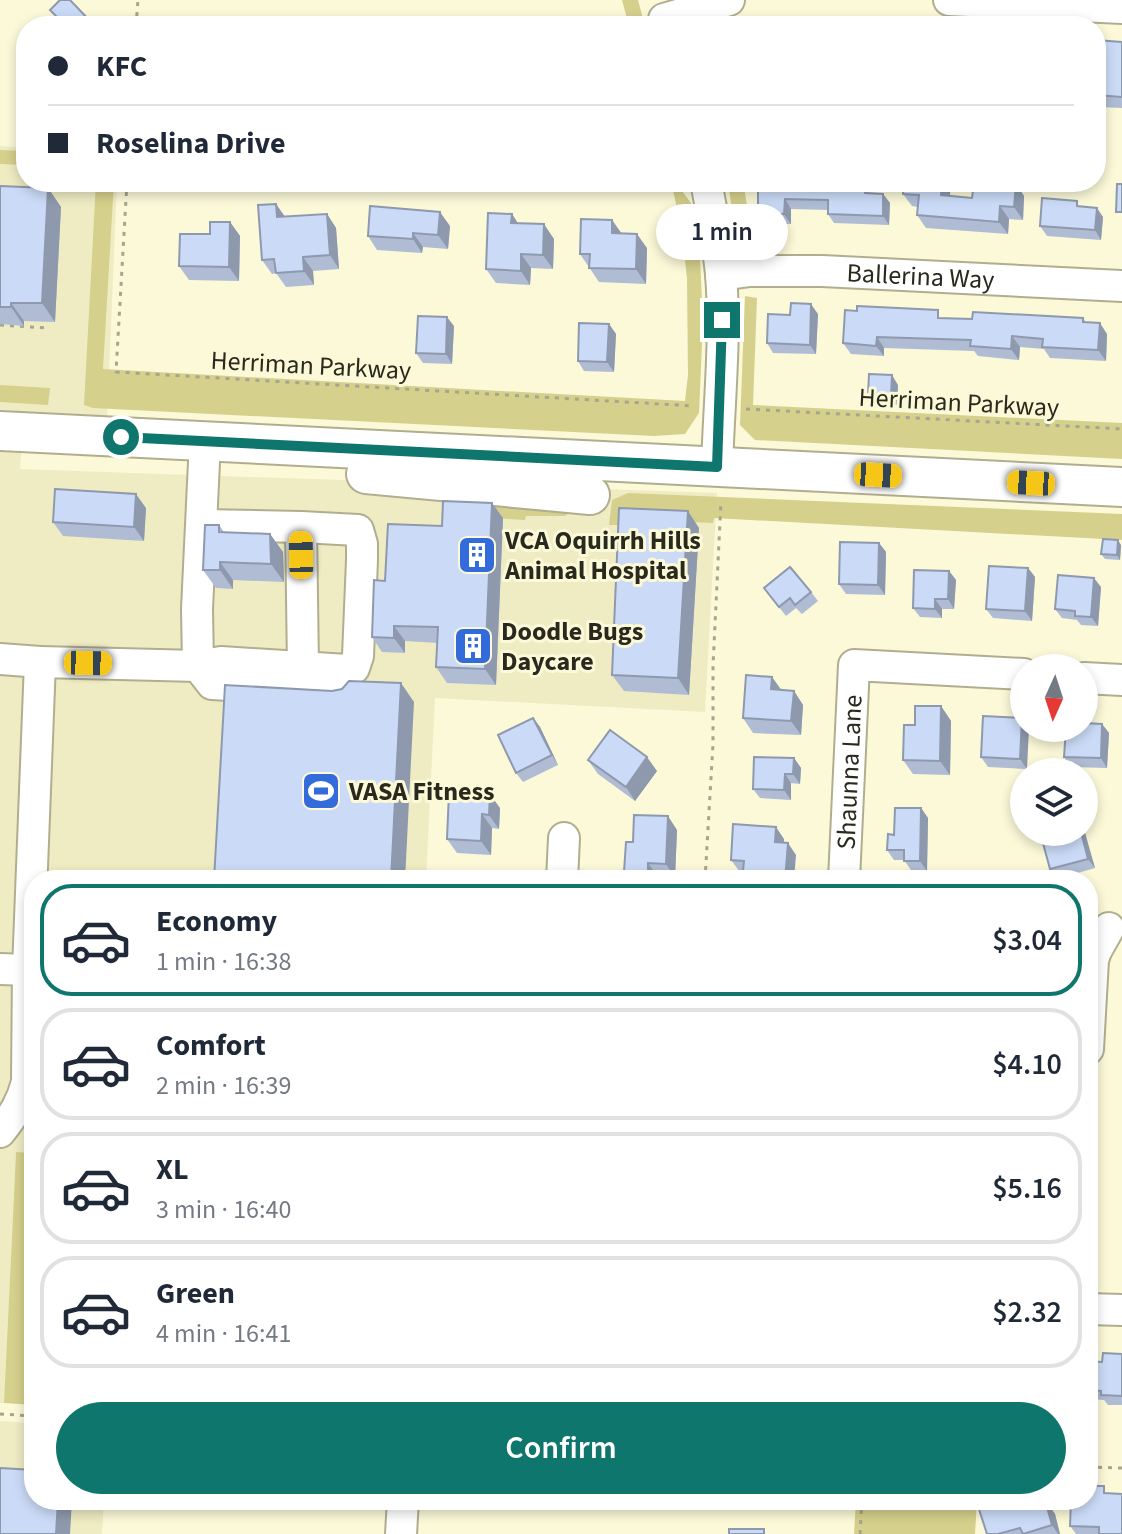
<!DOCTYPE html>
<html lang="en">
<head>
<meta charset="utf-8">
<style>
	:root { --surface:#fff; --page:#f2f2f3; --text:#1f2937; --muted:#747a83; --line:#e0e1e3; --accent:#0f766e }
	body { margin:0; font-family:"Source Sans 3",sans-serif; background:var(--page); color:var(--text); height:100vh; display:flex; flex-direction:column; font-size:30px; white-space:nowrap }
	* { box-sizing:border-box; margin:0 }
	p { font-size:26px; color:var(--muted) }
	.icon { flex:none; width:44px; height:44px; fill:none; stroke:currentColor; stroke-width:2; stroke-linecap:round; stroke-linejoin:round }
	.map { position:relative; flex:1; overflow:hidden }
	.panel { position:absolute; left:24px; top:870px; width:1074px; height:640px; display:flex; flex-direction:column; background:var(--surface); border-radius:32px; box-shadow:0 4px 12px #0003 }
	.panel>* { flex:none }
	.top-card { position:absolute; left:16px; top:16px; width:1090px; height:176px; border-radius:32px; box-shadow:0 4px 12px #0003; display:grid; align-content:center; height:176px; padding:0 32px; background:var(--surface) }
	.needle { width:52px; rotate:183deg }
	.tools { position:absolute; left:1010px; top:654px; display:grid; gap:16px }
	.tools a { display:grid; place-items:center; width:88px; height:88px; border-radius:50%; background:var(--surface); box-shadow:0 4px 12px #0003; font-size:40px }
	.end { position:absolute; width:36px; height:36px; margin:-18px; border:10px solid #0f766e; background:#fff; box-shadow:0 0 0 4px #fff }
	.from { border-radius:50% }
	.bubble { position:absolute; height:56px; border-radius:28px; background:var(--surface); box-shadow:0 4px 12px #0003; font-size:26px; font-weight:600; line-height:56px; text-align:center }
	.car { position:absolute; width:24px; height:48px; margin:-24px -12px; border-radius:10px; box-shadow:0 0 6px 2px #0007; background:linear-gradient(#f5c518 24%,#345 0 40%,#f5c518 0 76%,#345 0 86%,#f5c518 0) }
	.top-card b { display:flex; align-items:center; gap:28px; height:76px; font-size:30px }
	.top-card b+b { border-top:2px solid var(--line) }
	.top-card i { width:20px; height:20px; background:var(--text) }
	ul { padding:14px 0 0; list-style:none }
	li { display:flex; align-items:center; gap:24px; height:112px; margin:0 16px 12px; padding:0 16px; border:4px solid var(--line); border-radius:32px }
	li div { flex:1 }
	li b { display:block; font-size:30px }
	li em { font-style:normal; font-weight:600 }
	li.current { border-color:var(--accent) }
	li>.icon { width:72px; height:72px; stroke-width:1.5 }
	.action { display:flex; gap:16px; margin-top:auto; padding:16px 32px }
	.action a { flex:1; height:92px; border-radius:48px; background:var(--accent); color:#fff; font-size:32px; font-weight:600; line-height:92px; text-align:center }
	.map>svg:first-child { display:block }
</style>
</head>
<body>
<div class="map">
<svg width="1122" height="1534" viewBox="0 0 1122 1534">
	<rect width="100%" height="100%" fill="#fbf9d8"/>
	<!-- built -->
	<path fill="#efecc4" d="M0 146 26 148V182H117L107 421 24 414 20 469 717 493 705 712 435 698 426 880H34V1153L16 1152 4 1403H0Z
		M0 1421 34 1423V1500H104L102 1534H0Z"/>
	<!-- green -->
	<path fill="#d5d08c" d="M622 0H638L645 26H629Z
		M0 150 26 151V165L0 164Z
		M96 182H114L103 369 685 401 688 375 687 278 681 226 672 186 682 191 691 203 700 258 703 322 699 413 685 434 654 436 93 408 84 405Z
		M728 182H743L756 258 739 260Z
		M745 296 757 298 753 405 1122 423V459L755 440 740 425Z
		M0 385 50 388 48 405 0 402Z
		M443 489 573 510 565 516H526L525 520 443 515Z
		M628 493 1122 514V540L714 518 713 523 623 519V525H609L612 500Z
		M16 1152 34 1153V1405L4 1403Z
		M856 1500H977L975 1534H854Z"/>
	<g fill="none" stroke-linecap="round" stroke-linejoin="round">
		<!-- minor casing -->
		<g stroke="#b0ae8f" stroke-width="34">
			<g id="minor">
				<path d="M949 0 1122 8"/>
				<path d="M664 19 729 0"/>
				<path d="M706 182C712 212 718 243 721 274 726 338 719 403 717 467"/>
				<path id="s1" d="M721 275 750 271H822L1122 286"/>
				<path d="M202 525 301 527 358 530 362 544V560L358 656 354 668 347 670 221 662 198 666 212 684 346 692"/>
				<path d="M301 527 303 667"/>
				<path d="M0 659 40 662"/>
				<path d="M1084 678 1122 680"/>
				<path d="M562 880 564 838"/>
				<path id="s2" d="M844 880 854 665 1024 674"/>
				<path d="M0 969 28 970 40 662 198 666 197 609 205 441"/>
				<path d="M1088 1049 1093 960 1096 951 1109 928"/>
				<path d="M0 1132C13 1116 22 1102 27 1082L28 970"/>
				<path d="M1088 1309 1122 1310"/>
				<path d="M401 1534 403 1500"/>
			</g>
		</g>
		<!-- major casing -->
		<g stroke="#b0ae8f" stroke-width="42">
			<path id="major" d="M0 431 1122 487
				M366 474 590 495"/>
		</g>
		<!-- path -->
		<path stroke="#a7a58d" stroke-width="3" stroke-dasharray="4 6" stroke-linecap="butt" d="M136 26 138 0
			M127 182 116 372 694 406
			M0 325 46 328
			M746 409 1122 429
			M705 880 713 744V666L721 501
			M0 1414 34 1416
			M1088 1467 1122 1468
			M860 1534 862 1500"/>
		<!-- minor -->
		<use href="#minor" stroke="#fff" stroke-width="30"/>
		<!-- major -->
		<use href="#major" stroke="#fff" stroke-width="38"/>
	</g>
	<!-- wall -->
	<path fill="#afbcd4" d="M1096 40 1122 42V108L1097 107 1096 105Z
		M758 182H812L813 184 865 186 870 193 883 194 890 203 889 225 834 223 828 214V210L791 209V224H765L758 214Z
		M1016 184 1024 196 1023 220 1009 219 1008 234 926 228 917 215 918 207 912 206 903 194 972 198Z
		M0 186 48 188 61 207 55 322 24 321V326L0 324Z
		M276 204 284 217 327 214 336 228 339 269 313 271 314 285 286 287 276 273 272 274 262 260Z
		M1081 206 1103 217 1101 240 1047 236 1040 226Z
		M512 214 518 224 554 239 553 269 531 268 530 285 496 283 486 269Z
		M612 220 621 234 647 248 646 284 599 282 580 254Z
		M230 222 240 236 239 281 189 280 179 266 210 234Z
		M450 226 448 249 423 247 422 253 377 250 368 236Z
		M818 314 816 354 773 353 767 343 790 315Z
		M1003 315 1083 318 1086 322 1107 334 1106 361 1050 358 1044 349 1020 347 1019 360 978 356 974 351 884 348V356L851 354 843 343 944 318 972 319Z
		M609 324 616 334 614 372 584 371 578 361Z
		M454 326 452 364 423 363 416 353Z
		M898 385 897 405 874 404 868 395Z
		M146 508 144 541 63 536 53 522Z
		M503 518 496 685 447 683 436 667 438 643 405 641V653L382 652 372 637 385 581 442 526Z
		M219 525 224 532 270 534 283 552 284 582 233 580V589L216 588 203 570Z
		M699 528 689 695 624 691 612 675 616 593 614 591Z
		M879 543 886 552 885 595 846 594 839 584Z
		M1121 545 1120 560 1105 559 1101 554Z
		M1028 568 1035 577 1032 621 993 618 986 609Z
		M949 571 956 580 954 609H942V618L920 617 913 608Z
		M1101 587 1098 626 1081 625 1077 620 1062 618 1055 609Z
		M764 588 811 592 818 601 802 614 796 608 786 616Z
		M772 677 781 690 794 691 803 705 801 735 753 733 743 718Z
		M941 706 951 721 950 775 913 774 903 760 915 725Z
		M533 718 540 727 558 765 523 782 516 773Z
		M1022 718 1027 769 988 767 981 757Z
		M1084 721 1085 723 1102 724 1109 733 1107 768 1071 767 1064 757 1084 728Z
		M794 758 801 768 800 784 791 783V800L760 798 753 789Z
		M588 760 657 771 635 801 598 774Z
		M449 792 500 808 499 829 492 828 491 855 457 853 447 839Z
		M921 808 928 818 927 871 911 870 904 860H894L887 850 894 835Z
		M677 830 675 878 658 877V880H630L624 872 633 842Z
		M1084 832 1095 868 1057 879 1050 869Z
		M784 839V843L796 855 743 872H740L731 860Z
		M1122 1354V1405H1108L1104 1400 1088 1399V1361L1102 1362Z
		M976 1500H1045L1055 1514 1060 1534H987Z
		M1071 1500 1122 1534H1076L1070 1526Z"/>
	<!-- shaded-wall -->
	<path fill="#8e99ad" d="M942 182H951L949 207 941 195Z
		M1016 184 1024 196 1023 220 1014 207Z
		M48 188 61 207 55 322 42 303Z
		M883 194 890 203 889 225 883 216Z
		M785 199 791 209V224L784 214Z
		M276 204 286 218 277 217Z
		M1000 206 1009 219 1008 234 999 222Z
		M1097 208 1103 217 1101 240 1095 230Z
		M440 212 450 226 448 249 438 235Z
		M327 214 336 228 339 269 330 255Z
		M512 214 521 228 511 223Z
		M612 220 622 234 612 233Z
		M230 222 240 236 239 281 229 267Z
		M544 224 554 239 553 269 543 255Z
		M413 233 423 247 422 253 413 239Z
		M637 234 647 248 646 284 636 269Z
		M521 254 531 268 530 285 521 271Z
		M303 257 313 271 314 285 304 271Z
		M11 303 24 321V326L11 307Z
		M811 304 818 314 816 354 810 345Z
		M447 317 454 326 452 364 446 354Z
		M1100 323 1107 334 1106 361 1098 350Z
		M609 324 616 334 614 372 607 362Z
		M1012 336 1020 347 1019 360 1011 349Z
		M877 337 884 348V356L876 346Z
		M892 375 898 385 897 405 891 396Z
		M136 494 146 508 144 541 134 527Z
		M492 503 503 518 496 685 485 669Z
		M688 511 699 528 689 695 678 678Z
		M270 534 283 552 284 582 271 564Z
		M1118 540 1121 545 1120 560 1117 555Z
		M879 543 886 552 885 595 878 585Z
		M220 562 233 580V589L220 570Z
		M1028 568 1035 577 1032 621 1025 611Z
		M949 571 956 580 954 609 948 599Z
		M1094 578 1101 587 1098 626 1091 617Z
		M935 599 942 609V618L935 609Z
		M394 626 405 641V653L394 638Z
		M772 677 782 691 771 689Z
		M401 683 414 702 405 880H391Z
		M794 691 803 705 801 735 791 721Z
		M941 706 951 721 950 775 940 761Z
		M533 718 540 727 558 765 552 755Z
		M1022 718 1024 720V728H1029L1027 769 1020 759Z
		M1102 724 1109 733 1107 768 1101 758Z
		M647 757 657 771 635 801 626 787Z
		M794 758 801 768 800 784 793 774Z
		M785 774 791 783V800L784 790Z
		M490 794 500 808 499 829 489 815Z
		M921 808 928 818 927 871 920 861Z
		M482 814 492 828 491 855 481 841Z
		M668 816 677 830 675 878 666 864Z
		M776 827 784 839 783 854 775 842Z
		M1084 829 1095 868 1088 859 1081 832H1084Z
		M788 843 796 855 794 880H785Z
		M648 863 658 877V880H653L648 873Z
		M58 1500H72L70 1534H56Z
		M1045 1500 1055 1514 1060 1534H1058L1052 1525Z"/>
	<!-- building -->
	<path fill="#cbdbf7" stroke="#8e99ad" stroke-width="2" d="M60 0H70L92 23 88 26H46L56 16 50 10Z
		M1096 40 1122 42V97L1096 95Z
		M758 182H808V184L865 186V193L883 194V216L828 214V200L785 199 784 214H758Z
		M904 182H942L941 195 972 198 974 182 1016 184 1014 207 1000 206 999 222 917 215 919 195 903 194Z
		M1117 184H1122V212H1116Z
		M0 186 48 188 42 303H11V307H0Z
		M1042 198 1077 201V206L1097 208 1095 230 1040 226Z
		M276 204 277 217 327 214 330 255 303 257 304 271 276 273 274 259 262 260 258 205Z
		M370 206 440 212 438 235 413 233V239L368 236Z
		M488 213 512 214 511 223 544 224 543 255 521 254V271L486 269Z
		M581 219 612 220V233L637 234 636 269 589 268 590 254H580Z
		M210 222H230L229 267 179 266 180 234H210Z
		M791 303 811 304 810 345 767 343 768 314 790 315Z
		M857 306 938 310V318L972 319 973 312 1083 318V322L1100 323 1098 350 1042 347 1043 339 1012 336 1011 349 970 346 971 340 877 337 876 346 843 343 845 310 857 311Z
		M418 316 447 317 446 354 416 353Z
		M579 323 609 324 607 362 578 361Z
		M869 374 892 375 891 396 868 395Z
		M55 489 136 494 134 527 53 522Z
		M443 501 492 503 485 669 436 667 438 627 394 626V638L372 637 374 580 385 581 388 524 442 526Z
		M619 508 688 511 678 678 612 675Z
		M205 525H219V532L270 534 271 564 220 562V570H203Z
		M1103 539 1118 540 1117 555 1101 554Z
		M840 542 879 543 878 585 839 584Z
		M989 566 1028 568 1025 611 986 609Z
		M790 567 811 592 795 605 790 598 779 607 764 588Z
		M914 570 949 571 948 599H935V609L913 608Z
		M1058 575 1094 578 1091 617 1075 616V611L1055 609Z
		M746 675 772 677 771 689 794 691 791 721 743 718Z
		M349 681 401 683 391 880H214L225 685 332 691 342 689Z
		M915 706H941L940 761 903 760 904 725H915Z
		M983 716 1022 718 1020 759 981 757Z
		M533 718 552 755 516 773 498 735Z
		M1084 723 1102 724 1101 758 1064 757 1066 728H1084Z
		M610 730 647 757 626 787 588 760Z
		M754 757 794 758 793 774H785L784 790 753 789Z
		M449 792 490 794 489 815 482 814 481 841 447 839Z
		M895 808H921L920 861H904V850H887L888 834 894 835Z
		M634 815 668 816 666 864 648 863V873L624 872 626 842H633Z
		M733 824 776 827 775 842 788 843 785 880H742L744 861 731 860Z
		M1040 832H1081L1088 859 1050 869Z
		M461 877 504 878 503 880H461Z
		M1103 1353 1122 1354V1396L1101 1395V1391L1088 1390V1361L1102 1362Z
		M0 1468 34 1470V1500H58L56 1534H0Z
		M1088 1486H1104V1493L1122 1494V1534H1099V1527L1070 1526 1071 1500H1088Z
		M976 1500H1035L1036 1502 1045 1500 1052 1525 1023 1534 1020 1528 998 1534H987Z
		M729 1529H764V1534H729Z"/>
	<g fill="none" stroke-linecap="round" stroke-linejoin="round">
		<!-- route -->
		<path stroke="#0f766e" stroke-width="10" d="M121 437 717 467 722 320"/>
	</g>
	<!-- icons -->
	<defs>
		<g id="building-square" transform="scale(2)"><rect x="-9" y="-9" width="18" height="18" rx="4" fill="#346bda" stroke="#fbf9d8"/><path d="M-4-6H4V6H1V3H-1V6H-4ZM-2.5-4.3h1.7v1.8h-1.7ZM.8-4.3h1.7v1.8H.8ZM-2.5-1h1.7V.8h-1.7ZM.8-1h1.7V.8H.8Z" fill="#fff"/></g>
		<g id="stadium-square" transform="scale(2)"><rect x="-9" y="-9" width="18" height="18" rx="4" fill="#346bda" stroke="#fbf9d8"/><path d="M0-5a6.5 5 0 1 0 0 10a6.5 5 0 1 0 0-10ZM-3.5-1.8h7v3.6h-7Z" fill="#fff"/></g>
	</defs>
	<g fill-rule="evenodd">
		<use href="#building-square" x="477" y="555"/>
		<use href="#building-square" x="473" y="646"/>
		<use href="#stadium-square" x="321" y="791"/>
	</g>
	<g text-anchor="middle" stroke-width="6" stroke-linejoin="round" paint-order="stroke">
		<!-- street labels -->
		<g font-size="26" fill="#2a291d" stroke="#fbf9d8">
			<text dy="9" stroke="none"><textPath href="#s1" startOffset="200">Ballerina Way</textPath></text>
			<text transform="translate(311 365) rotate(3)" y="9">Herriman Parkway</text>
			<text transform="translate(959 402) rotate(3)" y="9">Herriman Parkway</text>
			<text dy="9" stroke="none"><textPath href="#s2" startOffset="108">Shaunna Lane</textPath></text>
		</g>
		<!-- poi labels -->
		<g font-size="26" font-weight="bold" fill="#2a291d" stroke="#fbf9d8" text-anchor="start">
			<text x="505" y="549">VCA Oquirrh Hills<tspan x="505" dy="30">Animal Hospital</tspan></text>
			<text x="501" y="640">Doodle Bugs<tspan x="501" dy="30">Daycare</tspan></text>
			<text x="349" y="800">VASA Fitness</text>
		</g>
	</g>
</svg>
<div class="tools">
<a><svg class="needle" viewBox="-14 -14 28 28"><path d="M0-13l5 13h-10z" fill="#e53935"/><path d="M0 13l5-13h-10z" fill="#747a83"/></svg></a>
<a><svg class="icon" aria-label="layers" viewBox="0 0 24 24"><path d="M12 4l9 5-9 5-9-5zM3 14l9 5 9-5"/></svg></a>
</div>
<i class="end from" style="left:121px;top:437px"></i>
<i class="end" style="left:722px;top:320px"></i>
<div class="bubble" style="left:656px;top:204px;width:132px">1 min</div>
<i class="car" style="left:878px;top:475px;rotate:93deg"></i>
<i class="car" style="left:1031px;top:483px;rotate:273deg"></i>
<i class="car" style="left:301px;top:555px;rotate:359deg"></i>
<i class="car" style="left:88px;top:663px;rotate:91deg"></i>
<div class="top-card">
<b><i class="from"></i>KFC</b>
<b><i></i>Roselina Drive</b>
</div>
<section class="panel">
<ul>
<li class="current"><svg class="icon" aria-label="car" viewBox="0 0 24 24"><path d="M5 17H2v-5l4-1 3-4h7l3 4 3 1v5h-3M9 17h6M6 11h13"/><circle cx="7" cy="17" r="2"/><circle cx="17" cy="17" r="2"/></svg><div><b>Economy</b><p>1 min · 16:38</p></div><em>$3.04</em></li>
<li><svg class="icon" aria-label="car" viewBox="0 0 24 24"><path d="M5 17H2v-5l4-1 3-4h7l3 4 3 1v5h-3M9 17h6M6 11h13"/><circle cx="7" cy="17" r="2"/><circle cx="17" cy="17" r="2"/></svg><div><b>Comfort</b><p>2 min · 16:39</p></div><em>$4.10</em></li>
<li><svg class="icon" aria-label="car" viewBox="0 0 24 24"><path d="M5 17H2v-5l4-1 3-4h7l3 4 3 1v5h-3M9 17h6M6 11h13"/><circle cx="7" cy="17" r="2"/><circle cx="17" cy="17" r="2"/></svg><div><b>XL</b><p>3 min · 16:40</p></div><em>$5.16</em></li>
<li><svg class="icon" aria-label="car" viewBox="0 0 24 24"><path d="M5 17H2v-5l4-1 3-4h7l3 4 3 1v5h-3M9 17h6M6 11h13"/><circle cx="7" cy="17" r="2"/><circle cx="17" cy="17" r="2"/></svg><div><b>Green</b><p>4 min · 16:41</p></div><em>$2.32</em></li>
</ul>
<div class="action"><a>Confirm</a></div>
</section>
</div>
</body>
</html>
